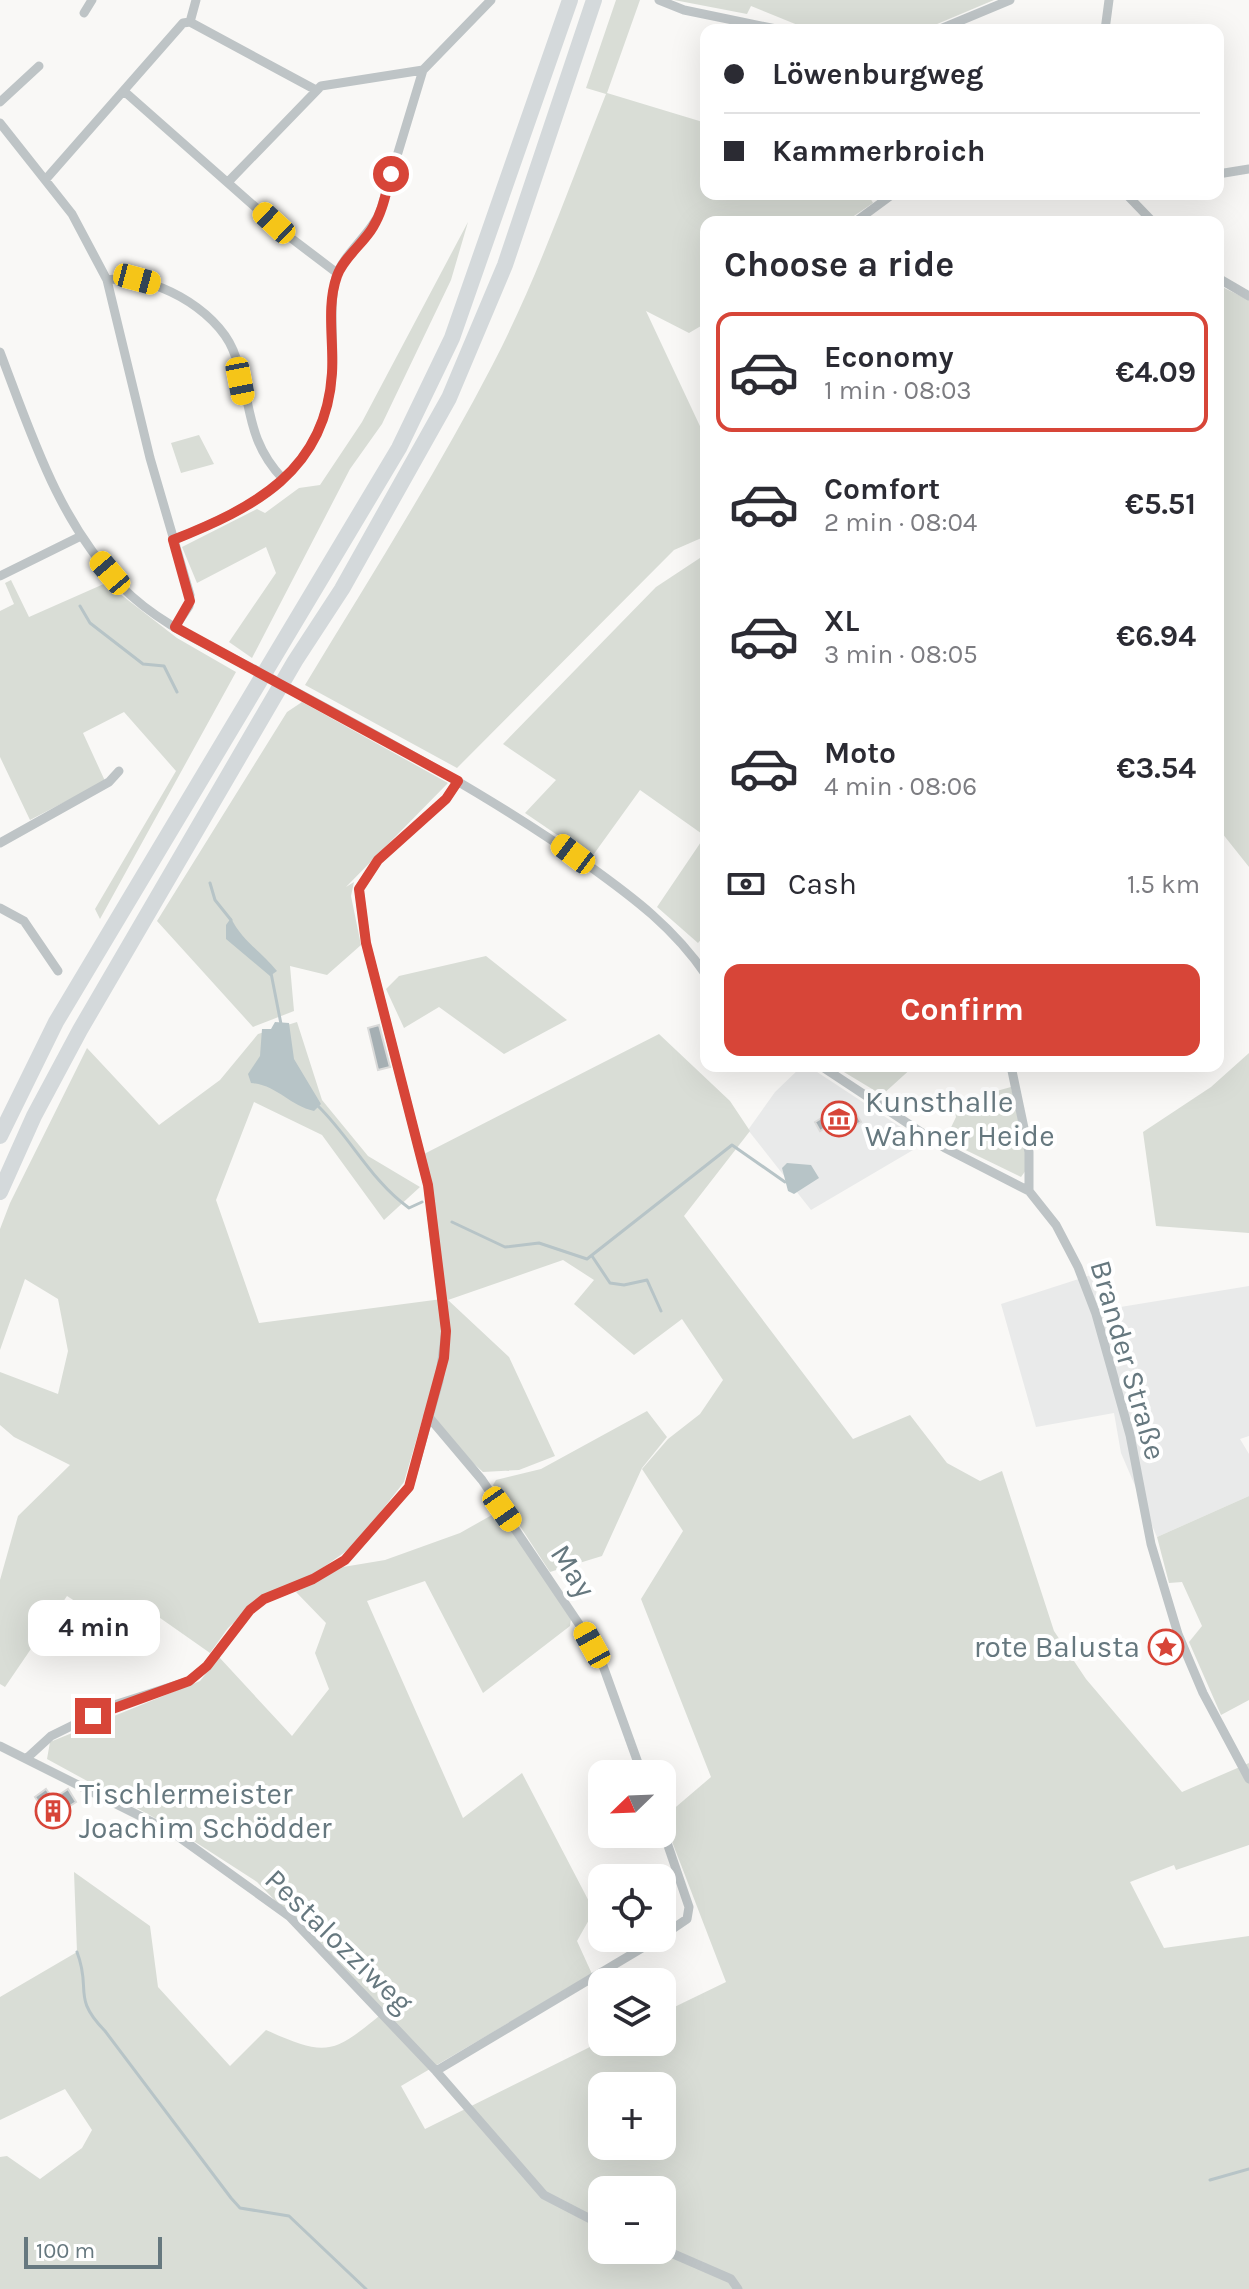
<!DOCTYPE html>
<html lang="en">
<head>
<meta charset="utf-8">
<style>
	:root { --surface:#fff; --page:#f2f2f3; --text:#2b2b33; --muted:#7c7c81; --line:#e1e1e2; --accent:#d74538 }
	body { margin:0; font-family:Karla,sans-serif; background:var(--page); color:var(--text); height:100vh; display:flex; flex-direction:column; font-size:30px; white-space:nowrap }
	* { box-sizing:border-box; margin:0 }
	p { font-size:26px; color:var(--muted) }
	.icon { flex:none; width:44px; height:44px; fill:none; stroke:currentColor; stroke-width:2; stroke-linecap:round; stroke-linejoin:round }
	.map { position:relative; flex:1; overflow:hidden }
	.sheet { position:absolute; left:700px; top:216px; width:524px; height:856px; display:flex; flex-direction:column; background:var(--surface); border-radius:16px; box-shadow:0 8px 32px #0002 }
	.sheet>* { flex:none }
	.hud { position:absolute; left:700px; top:24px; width:524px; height:176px; border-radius:16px; box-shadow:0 8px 32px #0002; display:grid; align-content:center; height:176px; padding:0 24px; background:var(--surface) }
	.needle { width:52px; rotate:247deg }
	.buttons { position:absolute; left:588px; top:1760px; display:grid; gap:16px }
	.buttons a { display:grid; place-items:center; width:88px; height:88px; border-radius:16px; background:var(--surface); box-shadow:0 8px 32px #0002; font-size:40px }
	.scale { position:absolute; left:24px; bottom:20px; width:138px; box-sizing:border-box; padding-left:8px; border:4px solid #66787f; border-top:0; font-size:22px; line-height:28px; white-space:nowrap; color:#66787f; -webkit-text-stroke:6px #fff; paint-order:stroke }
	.end { position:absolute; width:36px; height:36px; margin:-18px; border:10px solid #d74538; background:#fff; box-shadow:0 0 0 4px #fff }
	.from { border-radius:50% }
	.bubble { position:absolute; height:56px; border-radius:16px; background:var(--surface); box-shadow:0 8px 32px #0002; font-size:26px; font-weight:700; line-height:56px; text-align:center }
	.car { position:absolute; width:24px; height:48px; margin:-24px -12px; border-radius:10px; box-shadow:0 0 6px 2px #0007; background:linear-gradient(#f5c518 24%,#345 0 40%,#f5c518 0 76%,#345 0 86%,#f5c518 0) }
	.hud b { display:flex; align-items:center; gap:28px; height:76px; font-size:30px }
	.hud b+b { border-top:2px solid var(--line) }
	.hud i { width:20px; height:20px; background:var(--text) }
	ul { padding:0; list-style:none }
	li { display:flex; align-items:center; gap:24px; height:120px; margin:0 16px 12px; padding:0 8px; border:4px solid transparent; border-radius:16px }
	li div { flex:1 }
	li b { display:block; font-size:30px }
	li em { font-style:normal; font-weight:700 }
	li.active { border-color:var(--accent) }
	li>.icon { width:72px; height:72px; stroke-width:1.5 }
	h2 { padding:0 24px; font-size:36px; line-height:96px }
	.pay { display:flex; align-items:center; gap:20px; height:88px; padding:0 24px; font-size:30px }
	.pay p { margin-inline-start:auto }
	.button { display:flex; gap:16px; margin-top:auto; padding:16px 24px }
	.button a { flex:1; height:92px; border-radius:16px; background:var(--accent); color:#fff; font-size:32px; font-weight:700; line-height:92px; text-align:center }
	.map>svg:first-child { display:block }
</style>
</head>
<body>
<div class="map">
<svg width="1249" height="2289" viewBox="0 0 1249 2289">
	<rect width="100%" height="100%" fill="#f9f8f6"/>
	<!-- built -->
	<path fill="#e9eaea" d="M802 1066H808L925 1143 811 1210 748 1130 775 1092Z
		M1091 1275 1102 1310 1249 1286V1436L1240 1439 1249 1454V1496L1157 1537 1121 1453 1114 1413 1036 1427 1001 1304Z"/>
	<!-- green -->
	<path fill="#d9ddd6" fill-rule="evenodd" d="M616 0H640L607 93 706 123V194H868L873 203 845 222H706V323L689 333 646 311 706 439V536L674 550 457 768 305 685C369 579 436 474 493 364 538 277 570 184 606 94L586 88Z
		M674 0H994L923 30H810L751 6 747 14Z
		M468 222 451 280 382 424 350 469 252 658 229 642 276 573 266 547 197 583 182 547 257 509 265 513 299 488 320 485 362 422Z
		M1218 285 1249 300V867L1218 828Z
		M199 435 214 464 181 473 171 443Z
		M706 554V934L698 943 657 907 705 836 640 790 591 858 525 813 556 780 503 744 656 587Z
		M11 580 29 617 106 583 177 638 236 672 100 919 95 909 176 771 124 712 83 733 105 781 30 820 0 757V611L14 604 5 583Z
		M302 702 448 783 346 887 354 882 351 896 361 945 327 975 290 966 294 1011 253 1027 157 921 287 712Z
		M486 956 567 1020 504 1054 439 1007 404 1028 386 989 399 976Z
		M297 1022 322 1100 368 1156 420 1187 384 1220 322 1135 254 1102 216 1200 259 1323 442 1299 424 1154 659 1034 730 1101 750 1131 684 1216 853 1439 910 1415 947 1463 980 1481 1002 1471 1054 1631 1086 1679 1182 1792 1249 1763V1845L1176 1870 1174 1865 1130 1882 1164 1948 1249 1936V2289H0V2157L7 2156 40 2179 82 2148 92 2130 65 2089 0 2120V1997L77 1952 74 1872 150 1926 158 1987 230 2066 266 2030C327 2057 332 2055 384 2012L257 1882 175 1829 47 1759 50 1742 200 1681 219 1657 292 1736 329 1689 315 1653 326 1623 296 1592 343 1567 385 1560 460 1533 499 1511 571 1619 570 1626 483 1693 425 1581 367 1601 463 1818 522 1773 594 1911 577 1941 592 1974 401 2086 425 2129 602 2041 662 2042V2013L726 1982 663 1818 711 1777 641 1599 683 1531 642 1469 668 1439 700 1414 723 1380 682 1319 634 1355 574 1304 594 1280 563 1260 448 1300 509 1357 555 1456 519 1470 483 1472 423 1417 404 1482 355 1545 311 1576 262 1596 228 1628 210 1653 153 1613 132 1638 67 1596 5 1687 0 1684V1580L18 1516 70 1465 14 1437 0 1425V1372L58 1394 68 1351 58 1299 25 1279 0 1350V1229L10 1203 87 1048 159 1125 220 1080 258 1034ZM602 2086H662V2146H602ZM602 2190H662V2250H602Z
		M1249 1053V1233L1156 1226 1143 1132 1211 1087Z
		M834 1066H914L882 1095Z
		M1011 1087 1029 1166 1021 1177 945 1140 956 1117 953 1103Z
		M647 1411 667 1437 642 1468 602 1556 550 1572 493 1485 496 1480 541 1469Z
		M1249 1496V1700L1221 1715 1189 1642 1202 1626 1182 1582 1169 1583 1157 1537Z"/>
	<!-- water -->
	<path fill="#b7c4c7" d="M231 918C242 941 262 952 277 971L270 976 226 939V925Z
		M275 1022 289 1023 294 1059 321 1104 314 1111C290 1106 277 1085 251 1083L248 1074 260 1056 262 1029H271Z
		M787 1163 811 1165 819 1178 794 1194 788 1191 782 1168Z"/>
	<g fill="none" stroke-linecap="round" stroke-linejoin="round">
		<!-- stream -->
		<path stroke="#b7c4c7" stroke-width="3" d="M80 606 90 623 143 664 164 666 177 692
			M210 883 215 900 231 920
			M271 973 281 1024
			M318 1106C351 1138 371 1181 409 1208L422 1202
			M452 1222 505 1247 539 1243 587 1259 732 1145 785 1182
			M592 1256 610 1283 624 1285 647 1280 661 1311
			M77 1952C92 1991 71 1996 105 2031L231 2198 240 2208 289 2216 366 2289
			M1210 2180 1249 2169"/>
	</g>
	<!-- building -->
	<path fill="#a5afb3" stroke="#dadad9" stroke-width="2" d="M379 1025 390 1067 378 1070 368 1028Z
		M852 1107 861 1122 840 1134 833 1123 820 1131 815 1122 835 1110 838 1116Z
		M46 1789 53 1799 68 1789 76 1802 50 1819 35 1797Z"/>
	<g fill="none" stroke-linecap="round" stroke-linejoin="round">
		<!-- street -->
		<path stroke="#bec4c6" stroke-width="9" d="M659 0 684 10 781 30
			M84 13 92 0
			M190 22 316 90
			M938 30 1010 0
			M1105 30 1109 0
			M125 92 287 235 337 273
			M0 102 39 66
			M0 123 72 214 107 280 150 458 190 595 189 606 175 627
			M1218 174 1249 169
			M46 179 183 23 190 22 196 0
			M229 181 321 86 423 70
			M1126 194 1153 222
			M855 222 893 194
			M1218 278 1249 296
			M107 280C151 272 216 309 233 350 253 398 243 437 283 479
			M0 352C32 436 58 520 121 586 157 623 204 643 248 666 363 728 481 789 588 865 634 898 674 928 706 975
			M173 540C253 508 324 473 332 375 335 342 328 310 336 277 343 254 370 235 380 212L423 70 491 0
			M0 576 79 537
			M0 843 109 782 119 771
			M0 908 24 921 58 971
			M821 1066 945 1148 1029 1191 1056 1225 1078 1267 1096 1314 1130 1435 1151 1544 1178 1634 1203 1693 1249 1779
			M1011 1066 1029 1152V1191
			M428 1416 482 1480 583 1630 602 1663 642 1774
			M0 1746 172 1832 289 1916 436 2071 544 2195 602 2225
			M27 1758 51 1736 114 1705 189 1681 207 1666 250 1610 264 1599 313 1579 345 1560 409 1487 439 1381 446 1331 428 1185 366 943 359 889 378 860 446 799 458 781
			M662 1828 689 1907 687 1919 662 1936
			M436 2071 659 1938
			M662 2249 731 2279 738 2289"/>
		<!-- highway -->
		<path stroke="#d4d9db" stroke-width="16" d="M0 1136 56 1022 399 448 452 338 570 0
			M0 1192 34 1116 80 1030 295 661 342 589 449 398 505 265 594 0"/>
	</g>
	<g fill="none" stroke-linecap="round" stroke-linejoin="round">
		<!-- route -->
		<path stroke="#d74538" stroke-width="10" d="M93 1716 189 1681 207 1666 250 1610 264 1599 313 1579 345 1560 409 1487 444 1358 446 1331 428 1185 366 943 359 889 378 860 446 799 458 781 175 627 190 601 173 540C253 508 326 472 332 373 334 341 326 307 337 276 343 258 364 243 373 227 383 211 386 192 391 174"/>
	</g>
	<!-- icons -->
	<defs>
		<g id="museum-ring" transform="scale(1.8)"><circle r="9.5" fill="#fff" stroke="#d74538" stroke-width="1.5"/><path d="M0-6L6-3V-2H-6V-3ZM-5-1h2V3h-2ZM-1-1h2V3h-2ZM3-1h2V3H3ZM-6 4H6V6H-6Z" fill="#d74538"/></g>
		<g id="sight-ring" transform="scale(1.8)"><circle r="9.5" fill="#fff" stroke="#d74538" stroke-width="1.5"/><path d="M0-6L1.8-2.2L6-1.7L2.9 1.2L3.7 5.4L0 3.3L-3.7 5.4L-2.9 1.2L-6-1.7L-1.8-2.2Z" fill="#d74538"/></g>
		<g id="building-ring" transform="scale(1.8)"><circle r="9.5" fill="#fff" stroke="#d74538" stroke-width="1.5"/><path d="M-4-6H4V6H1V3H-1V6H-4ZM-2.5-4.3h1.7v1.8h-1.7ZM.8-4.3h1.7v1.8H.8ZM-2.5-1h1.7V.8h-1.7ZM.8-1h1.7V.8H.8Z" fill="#d74538"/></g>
	</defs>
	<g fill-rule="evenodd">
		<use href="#museum-ring" x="839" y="1119"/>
		<use href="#sight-ring" x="1166" y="1647"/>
		<use href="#building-ring" x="53" y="1811"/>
	</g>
	<g text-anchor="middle" stroke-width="8" stroke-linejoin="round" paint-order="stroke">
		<!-- poi labels -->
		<g font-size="30" fill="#66787f" stroke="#fff" text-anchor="start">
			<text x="865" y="1112">Kunsthalle<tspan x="865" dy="34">Wahner Heide</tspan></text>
			<text x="1140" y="1657" text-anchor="end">rote Balusta</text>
			<text x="79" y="1804">Tischlermeister<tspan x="79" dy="34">Joachim Schödder</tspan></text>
		</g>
		<!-- street labels -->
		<g font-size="30" fill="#66787f" stroke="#fff">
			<text transform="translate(1128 1360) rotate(74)" y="10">Brander Straße</text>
			<text transform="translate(573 1571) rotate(57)" y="10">May</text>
			<text transform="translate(339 1941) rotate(44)" y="10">Pestalozziweg</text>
		</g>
	</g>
</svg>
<div class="buttons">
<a><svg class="needle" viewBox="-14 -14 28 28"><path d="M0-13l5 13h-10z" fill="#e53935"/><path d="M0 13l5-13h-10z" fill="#7c7c81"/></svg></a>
<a><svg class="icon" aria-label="locate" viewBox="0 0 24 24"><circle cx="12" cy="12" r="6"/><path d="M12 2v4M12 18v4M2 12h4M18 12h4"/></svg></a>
<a><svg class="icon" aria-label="layers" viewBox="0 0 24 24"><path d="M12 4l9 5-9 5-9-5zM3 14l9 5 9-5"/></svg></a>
<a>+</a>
<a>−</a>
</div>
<div class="scale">100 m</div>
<i class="end from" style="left:391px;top:174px"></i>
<i class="end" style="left:93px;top:1716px"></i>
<div class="bubble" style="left:28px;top:1600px;width:132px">4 min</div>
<i class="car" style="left:274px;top:223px;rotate:313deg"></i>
<i class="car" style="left:137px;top:279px;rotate:105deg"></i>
<i class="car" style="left:240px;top:381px;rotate:169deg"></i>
<i class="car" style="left:110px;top:573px;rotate:320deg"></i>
<i class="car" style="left:573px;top:854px;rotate:307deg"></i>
<i class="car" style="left:502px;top:1509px;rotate:145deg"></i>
<i class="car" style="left:592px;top:1645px;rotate:331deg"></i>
<div class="hud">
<b><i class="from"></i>Löwenburgweg</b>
<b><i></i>Kammerbroich</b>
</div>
<section class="sheet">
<h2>Choose a ride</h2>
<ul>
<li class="active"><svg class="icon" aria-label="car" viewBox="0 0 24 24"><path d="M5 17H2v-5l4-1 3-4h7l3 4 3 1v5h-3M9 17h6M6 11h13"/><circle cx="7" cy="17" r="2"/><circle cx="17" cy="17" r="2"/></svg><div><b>Economy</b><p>1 min · 08:03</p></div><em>€4.09</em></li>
<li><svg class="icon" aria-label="car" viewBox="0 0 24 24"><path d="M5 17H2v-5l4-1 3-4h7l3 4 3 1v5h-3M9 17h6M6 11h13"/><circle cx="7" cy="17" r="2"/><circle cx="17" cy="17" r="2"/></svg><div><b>Comfort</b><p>2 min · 08:04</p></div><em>€5.51</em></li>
<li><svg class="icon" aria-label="car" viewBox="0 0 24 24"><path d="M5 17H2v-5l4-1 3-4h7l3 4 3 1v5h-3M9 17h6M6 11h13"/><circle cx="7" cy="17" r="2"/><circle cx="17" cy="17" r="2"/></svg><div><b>XL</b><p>3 min · 08:05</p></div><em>€6.94</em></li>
<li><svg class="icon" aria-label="car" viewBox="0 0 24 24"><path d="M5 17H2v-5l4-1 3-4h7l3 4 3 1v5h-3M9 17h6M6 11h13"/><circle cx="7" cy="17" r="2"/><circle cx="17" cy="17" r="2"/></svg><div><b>Moto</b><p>4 min · 08:06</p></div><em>€3.54</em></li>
</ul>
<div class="pay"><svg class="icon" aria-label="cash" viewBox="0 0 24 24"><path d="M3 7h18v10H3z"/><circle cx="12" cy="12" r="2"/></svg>Cash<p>1.5 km</p></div>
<div class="button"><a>Confirm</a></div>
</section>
</div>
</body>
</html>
